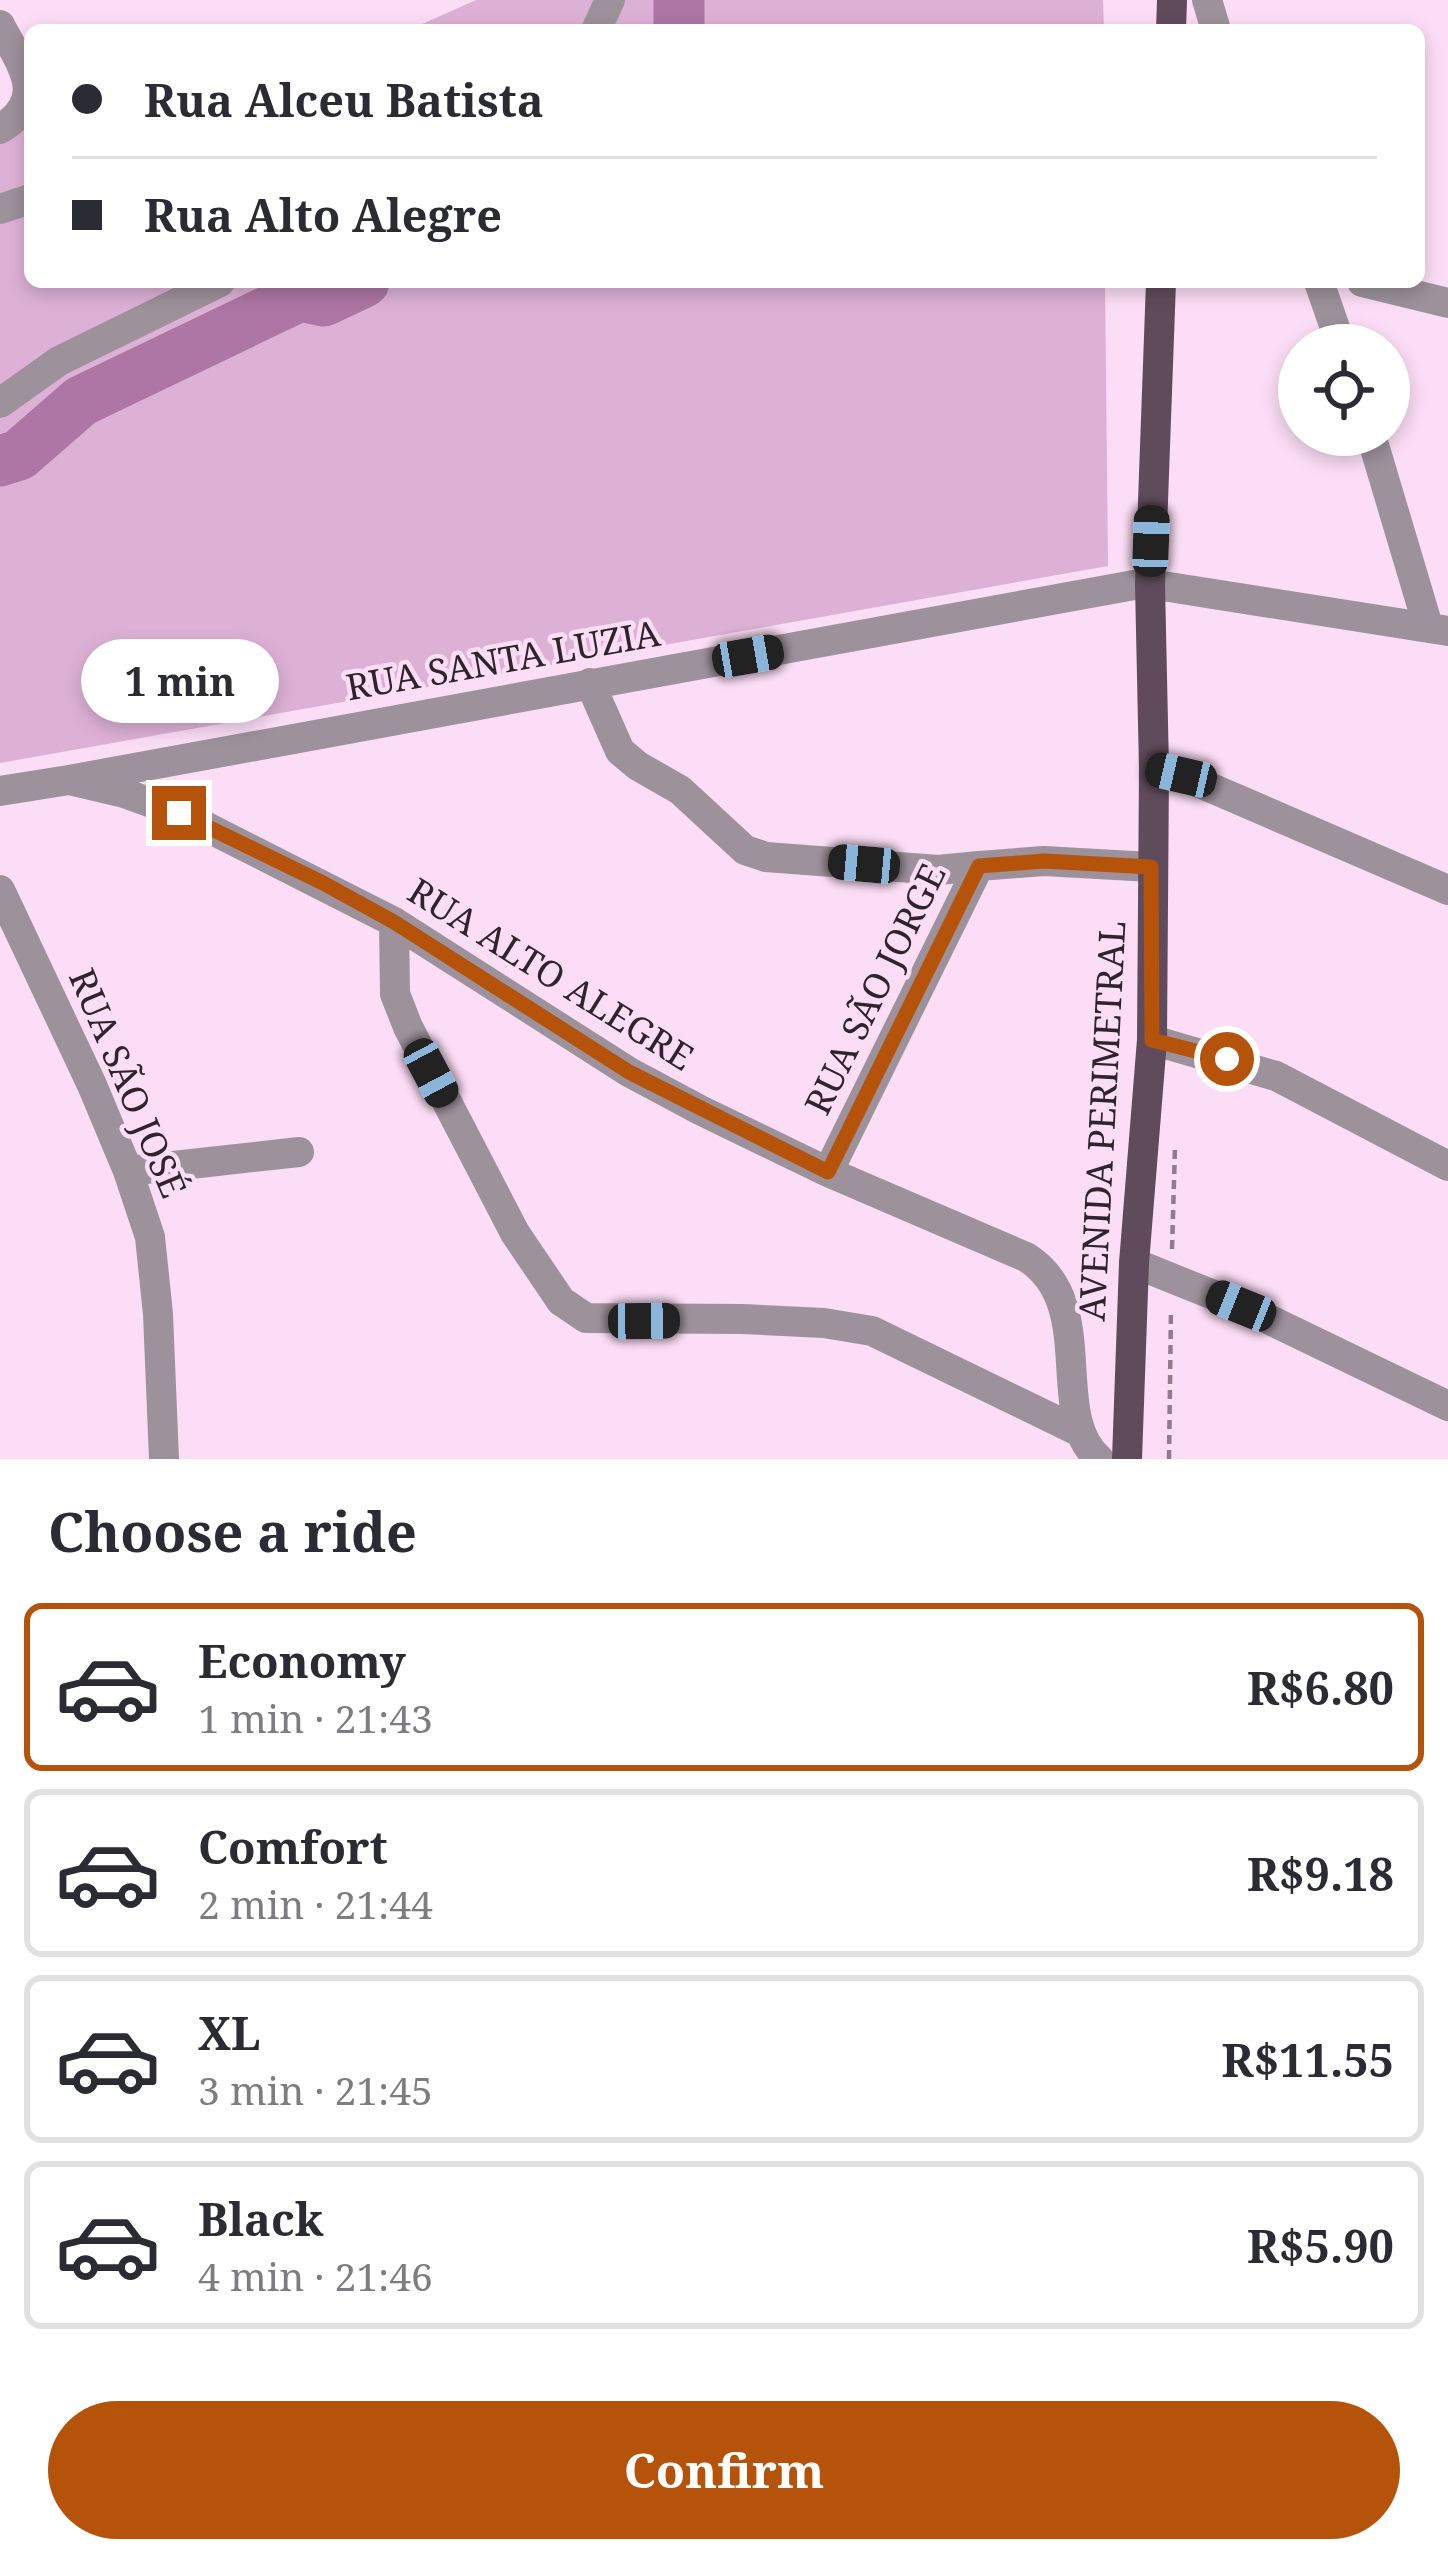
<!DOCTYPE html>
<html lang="en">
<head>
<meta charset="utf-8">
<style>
	:root { --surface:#fff; --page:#f7f7f7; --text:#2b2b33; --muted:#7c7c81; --line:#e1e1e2; --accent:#b45309 }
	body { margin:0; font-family:"Noto Serif",serif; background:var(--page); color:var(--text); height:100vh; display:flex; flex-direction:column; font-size:45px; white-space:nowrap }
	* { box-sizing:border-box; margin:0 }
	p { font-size:39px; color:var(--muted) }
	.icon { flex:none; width:66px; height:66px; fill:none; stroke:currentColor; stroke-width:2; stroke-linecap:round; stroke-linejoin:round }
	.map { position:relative; height:1459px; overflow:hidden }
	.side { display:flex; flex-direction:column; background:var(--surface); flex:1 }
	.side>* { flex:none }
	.banner { position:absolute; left:24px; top:24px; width:1401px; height:264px; border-radius:18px; box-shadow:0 6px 18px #0003; display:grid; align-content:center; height:264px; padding:0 48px; background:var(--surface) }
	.tools { position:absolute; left:1278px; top:324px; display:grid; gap:24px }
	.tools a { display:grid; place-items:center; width:132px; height:132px; border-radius:50%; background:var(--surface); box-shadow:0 6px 18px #0003; font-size:60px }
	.end { position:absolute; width:54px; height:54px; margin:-27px; border:15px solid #b45309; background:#fff; box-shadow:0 0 0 6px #fff }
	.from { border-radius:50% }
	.bubble { position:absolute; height:84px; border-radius:42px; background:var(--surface); box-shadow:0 6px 18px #0003; font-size:39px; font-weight:700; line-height:84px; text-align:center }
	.car { position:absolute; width:36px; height:72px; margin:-36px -18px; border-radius:15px; box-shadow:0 0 9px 3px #0007; background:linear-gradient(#222 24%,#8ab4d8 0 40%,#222 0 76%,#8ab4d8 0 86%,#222 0) }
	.banner b { display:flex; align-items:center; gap:42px; height:114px; font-size:45px }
	.banner b+b { border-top:3px solid var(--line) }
	.banner i { width:30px; height:30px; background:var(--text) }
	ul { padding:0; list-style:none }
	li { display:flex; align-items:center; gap:36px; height:168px; margin:0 24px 18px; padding:0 24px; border:6px solid var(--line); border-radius:18px }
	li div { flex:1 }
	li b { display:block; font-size:45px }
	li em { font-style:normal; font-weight:700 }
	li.current { border-color:var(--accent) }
	li>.icon { width:108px; height:108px; stroke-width:1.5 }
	h2 { padding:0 48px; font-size:54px; line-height:144px }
	.button { display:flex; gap:24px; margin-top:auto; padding:24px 48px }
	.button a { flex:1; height:138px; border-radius:72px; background:var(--accent); color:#fff; font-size:48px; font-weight:700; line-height:138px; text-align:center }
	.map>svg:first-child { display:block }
</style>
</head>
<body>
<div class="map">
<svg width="1448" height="1459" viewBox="0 0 1448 1459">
	<rect width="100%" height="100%" fill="#fbddf5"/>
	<!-- green -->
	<path fill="#ddb1d5" d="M476 0H1103L1104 30H409Z
		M30 110V282H1105L1108 566 0 763V123Z"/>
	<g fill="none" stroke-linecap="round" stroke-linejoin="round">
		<!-- river -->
		<path stroke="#ad76a4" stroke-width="51" d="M679 30V0
			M0 461 19 455 81 401 300 296 324 301 364 282"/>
		<!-- path -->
		<path stroke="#907c8c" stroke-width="4.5" stroke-dasharray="9 6" stroke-linecap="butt" d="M1172 1249 1175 1147
			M1169 1459 1171 1309"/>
		<!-- minor -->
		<path stroke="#9d919b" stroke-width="30" d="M1207 0 1216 30
			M0 25C20 64 51 98 0 129
			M596 30 610 0
			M0 209 30 199
			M1319 282 1341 345
			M1362 282 1448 303
			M0 403 59 361 220 282
			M1371 435 1428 626
			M590 683 620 751 638 766 680 790 745 850 766 857 938 870 979 866
			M1154 769 1181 775 1448 890
			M69 780 1134 585 1150 584 1448 631
			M0 791 69 780 124 793 179 813 394 922 629 1072 700 1110 828 1172 1026 1257C1100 1303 1047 1414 1099 1459
			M0 890 92 1085 128 1171 150 1237 158 1314 164 1459
			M394 922 395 994 408 1027 515 1233 561 1301 586 1318 742 1319 824 1323 872 1331 1080 1432
			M1152 1040 1276 1076 1448 1166
			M128 1171 299 1152
			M828 1172 979 866 1044 861 1151 867
			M1134 1263 1241 1306 1448 1406"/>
		<!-- major -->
		<path stroke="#604b5c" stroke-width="30" d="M1171 30 1172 0
			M1127 1459 1134 1263 1152 1040 1154 769 1150 584 1161 282"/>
	</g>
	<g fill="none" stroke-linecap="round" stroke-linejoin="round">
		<!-- route -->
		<path stroke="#b45309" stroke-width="15" d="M179 813 323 883 394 922 629 1072 828 1172 979 866 1044 861 1151 867 1152 1040 1227 1059"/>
	</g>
	<g text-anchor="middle" stroke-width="9" stroke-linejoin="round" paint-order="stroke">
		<!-- street labels -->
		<g font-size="36" fill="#2f242d" stroke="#fbddf5">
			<text transform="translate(503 660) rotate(-10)" y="13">RUA SANTA LUZIA</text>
			<text transform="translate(551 974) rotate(32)" y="13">RUA ALTO ALEGRE</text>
			<text transform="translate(875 989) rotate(-64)" y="13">RUA SÃO JORGE</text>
			<text transform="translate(128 1083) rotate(67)" y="13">RUA SÃO JOSÉ</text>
			<text transform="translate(1102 1121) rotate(-87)" y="13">AVENIDA PERIMETRAL</text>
		</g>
	</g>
</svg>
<div class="tools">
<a><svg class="icon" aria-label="locate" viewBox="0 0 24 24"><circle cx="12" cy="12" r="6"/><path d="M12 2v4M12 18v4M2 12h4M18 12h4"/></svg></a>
</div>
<i class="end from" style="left:1227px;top:1059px"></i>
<i class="end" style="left:179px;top:813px"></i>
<div class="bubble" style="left:81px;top:639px;width:198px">1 min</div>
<i class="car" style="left:1151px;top:541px;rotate:2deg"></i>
<i class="car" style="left:748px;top:656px;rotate:80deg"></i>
<i class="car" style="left:1181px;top:775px;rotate:283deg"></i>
<i class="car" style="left:864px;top:864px;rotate:275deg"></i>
<i class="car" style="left:431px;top:1073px;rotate:152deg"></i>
<i class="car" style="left:1241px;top:1306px;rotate:292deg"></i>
<i class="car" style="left:644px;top:1321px;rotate:89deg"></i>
<div class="banner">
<b><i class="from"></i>Rua Alceu Batista</b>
<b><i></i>Rua Alto Alegre</b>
</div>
</div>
<section class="side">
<h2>Choose a ride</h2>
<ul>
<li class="current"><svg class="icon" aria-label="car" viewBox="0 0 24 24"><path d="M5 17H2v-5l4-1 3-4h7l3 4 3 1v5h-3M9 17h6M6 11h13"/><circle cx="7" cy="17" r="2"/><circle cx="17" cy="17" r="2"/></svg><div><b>Economy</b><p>1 min · 21:43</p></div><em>R$6.80</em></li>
<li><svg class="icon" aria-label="car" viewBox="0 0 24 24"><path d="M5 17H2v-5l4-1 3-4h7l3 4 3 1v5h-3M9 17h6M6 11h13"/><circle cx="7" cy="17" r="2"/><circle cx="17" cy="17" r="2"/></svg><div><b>Comfort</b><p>2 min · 21:44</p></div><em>R$9.18</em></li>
<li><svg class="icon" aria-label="car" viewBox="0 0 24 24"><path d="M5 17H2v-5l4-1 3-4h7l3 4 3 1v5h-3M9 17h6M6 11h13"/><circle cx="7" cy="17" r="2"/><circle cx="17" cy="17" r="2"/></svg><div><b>XL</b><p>3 min · 21:45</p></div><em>R$11.55</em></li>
<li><svg class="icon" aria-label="car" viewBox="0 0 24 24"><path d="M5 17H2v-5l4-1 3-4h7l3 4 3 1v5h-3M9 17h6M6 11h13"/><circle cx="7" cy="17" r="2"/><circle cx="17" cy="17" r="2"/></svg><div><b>Black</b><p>4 min · 21:46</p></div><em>R$5.90</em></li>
</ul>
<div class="button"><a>Confirm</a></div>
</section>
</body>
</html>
